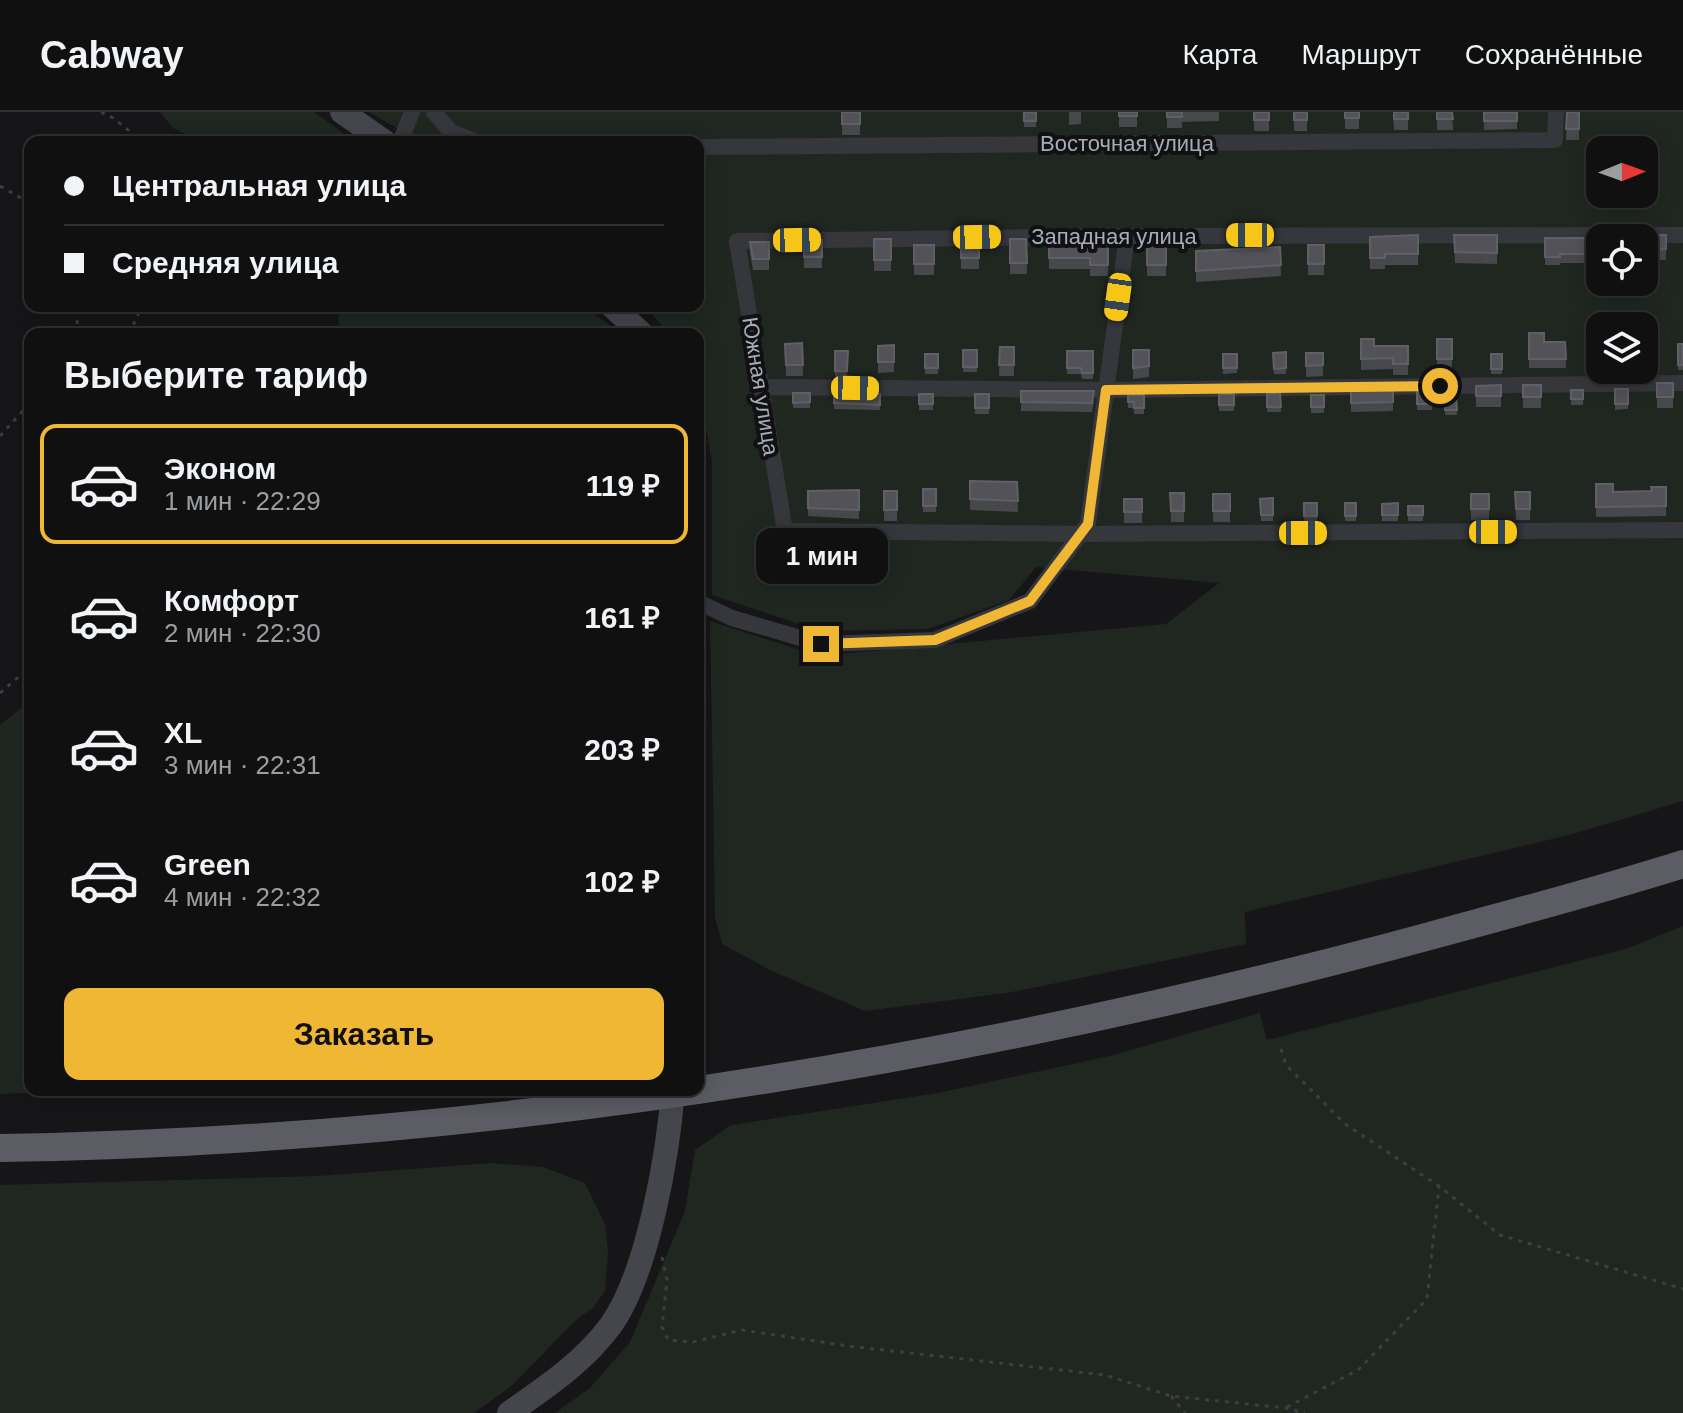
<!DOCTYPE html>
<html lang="ru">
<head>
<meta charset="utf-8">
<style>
	:root { --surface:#101011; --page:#19191a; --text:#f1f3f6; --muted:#9c9d9f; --line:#303031; --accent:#f0b735 }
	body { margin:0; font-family:Arial,sans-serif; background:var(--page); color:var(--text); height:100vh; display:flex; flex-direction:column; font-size:30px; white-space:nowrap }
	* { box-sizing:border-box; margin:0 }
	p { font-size:26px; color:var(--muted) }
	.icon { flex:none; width:44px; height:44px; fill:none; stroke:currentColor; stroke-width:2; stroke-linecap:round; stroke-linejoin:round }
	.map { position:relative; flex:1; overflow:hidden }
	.panel { position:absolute; left:24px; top:216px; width:680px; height:768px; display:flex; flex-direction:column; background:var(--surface); border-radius:16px; box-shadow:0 4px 20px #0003,0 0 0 2px var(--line) }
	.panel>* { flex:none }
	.banner { position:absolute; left:24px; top:24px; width:680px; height:176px; border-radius:16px; box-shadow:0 4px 20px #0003,0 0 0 2px var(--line); display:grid; align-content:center; height:176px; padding:0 40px; background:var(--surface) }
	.needle { width:52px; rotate:89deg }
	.controls { position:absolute; left:1586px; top:24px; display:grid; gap:16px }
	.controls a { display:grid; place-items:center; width:72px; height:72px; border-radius:16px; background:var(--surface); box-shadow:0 4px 20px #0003,0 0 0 2px var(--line); font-size:40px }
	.end { position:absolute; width:36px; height:36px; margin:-18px; border:10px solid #f0b735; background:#111; box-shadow:0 0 0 4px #111 }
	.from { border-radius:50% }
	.bubble { position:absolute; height:56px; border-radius:16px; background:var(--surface); box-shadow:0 4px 20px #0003,0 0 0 2px var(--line); font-size:26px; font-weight:700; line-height:56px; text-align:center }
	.car { position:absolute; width:24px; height:48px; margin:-24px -12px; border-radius:10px; box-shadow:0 0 6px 2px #0007; background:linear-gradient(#f5c518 24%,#345 0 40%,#f5c518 0 76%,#345 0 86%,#f5c518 0) }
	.banner b { display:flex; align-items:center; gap:28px; height:76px; font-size:30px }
	.banner b+b { border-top:2px solid var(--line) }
	.banner i { width:20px; height:20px; background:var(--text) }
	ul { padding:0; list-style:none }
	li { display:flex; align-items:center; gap:24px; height:120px; margin:0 16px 12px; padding:0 24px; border:4px solid transparent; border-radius:16px }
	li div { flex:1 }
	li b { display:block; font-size:30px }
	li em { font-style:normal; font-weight:700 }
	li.current { border-color:var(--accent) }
	li>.icon { width:72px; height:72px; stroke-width:1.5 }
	h2 { padding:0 40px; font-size:36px; line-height:96px }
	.cta { display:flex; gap:16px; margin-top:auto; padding:16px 40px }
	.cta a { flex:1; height:92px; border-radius:16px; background:var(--accent); color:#111; font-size:32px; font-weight:700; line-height:92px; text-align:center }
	header { display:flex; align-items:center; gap:48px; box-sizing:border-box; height:112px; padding:0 40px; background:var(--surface); border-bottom:2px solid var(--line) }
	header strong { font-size:38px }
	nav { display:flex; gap:44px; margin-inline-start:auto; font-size:28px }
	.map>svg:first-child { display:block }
</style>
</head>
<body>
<header>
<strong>Cabway</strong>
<nav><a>Карта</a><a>Маршрут</a><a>Сохранённые</a></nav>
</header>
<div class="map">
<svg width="1683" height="1301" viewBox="0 0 1683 1301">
	<rect width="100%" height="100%" fill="#161517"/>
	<!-- green -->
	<path fill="#202721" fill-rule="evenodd" d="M160 0H314L343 21 349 30H201L173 16Z
		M369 0H1683V689L1573 722 1245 800 1246 832 1007 881 865 899 770 858 722 832 715 805 710 509 818 544 1166 512 1219 471 1036 455 1009 488 928 517 820 519 712 483V350L698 273V222H668L646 194H698V30H421ZM1600 38H1644V82H1600ZM1600 126H1644V170H1600ZM1600 214H1644V258H1600Z
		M338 194H583L611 214 617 222H339Z
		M30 589V978H130L0 982V613Z
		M1683 814V1301H555L590 1276 630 1230 685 1099 695 1038 731 1013 938 981 1110 944 1260 901 1267 928 1626 837Z
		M492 1051 543 1055 585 1071 605 1112 608 1140 605 1179 592 1197 578 1206 509 1276 474 1301H0V1073L318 1064Z"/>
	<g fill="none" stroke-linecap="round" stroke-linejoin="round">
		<!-- path -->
		<path stroke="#3c3e43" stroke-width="3" stroke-dasharray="4 6" stroke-linecap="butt" d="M101 0 113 6 143 30
			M0 74 30 91
			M76 222 79 194
			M129 222 142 194
			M0 324 30 291
			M0 581 30 555
			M1281 937 1286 953 1345 1012 1439 1074 1500 1123 1683 1177
			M662 1145 667 1168 662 1215 668 1228 693 1230 742 1218 848 1234 1105 1263 1171 1284 1286 1296 1305 1301
			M1171 1284 1185 1301
			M1287 1295 1358 1258 1427 1187 1439 1074"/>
		<!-- minor -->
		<path stroke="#36373c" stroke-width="16" d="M434 0 450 19 476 30
			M400 30 412 0
			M698 35 1555 28 1556 0
			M1683 123 1127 124 737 129 785 419 1081 422 1683 418
			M760 275 1106 278 1683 271
			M698 490 732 506 821 532 935 528 1030 489 1088 412 1127 124"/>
		<!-- secondary -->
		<path stroke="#45464c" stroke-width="24" d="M342 0 385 30
			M612 194 642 222
			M509 1301C546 1275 584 1250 611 1213 648 1161 668 1042 673 978"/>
		<!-- trunk -->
		<path stroke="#5b5c64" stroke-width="28" d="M0 1036C468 1029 933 955 1385 836 1485 809 1584 783 1683 752"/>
	</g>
	<!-- wall -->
	<path fill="#47484c" d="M842 0H860V23H842Z
		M1024 0H1036V15H1024Z
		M1069 0H1081V12L1069 13Z
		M1119 0H1137V15H1119Z
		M1167 0H1219V9L1182 10V16H1167Z
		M1254 0H1269V19H1254Z
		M1294 0H1307V19H1294Z
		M1345 0H1359V17H1345Z
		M1393 0H1408V18H1394Z
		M1437 0H1452L1453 18H1437Z
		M1484 0H1517V17L1484 18Z
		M1567 0H1579V28H1566Z
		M1418 123V153H1385V157H1370V125Z
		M1454 123H1497V152L1455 151Z
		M1666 123V148L1644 149V126Z
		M1049 125 1069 133 1108 132V164H1090V157H1049Z
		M961 126H979V157H961Z
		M1545 126H1585V151H1560V153H1545Z
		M874 127H891V159H874Z
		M1010 127H1026L1027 162H1010Z
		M804 128H822V156H804Z
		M750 130H769V158H753L750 141Z
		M1147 131H1166V164H1147Z
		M914 133H934V163H914Z
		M1308 133H1324V163H1308Z
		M1280 135 1281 164 1196 170V139Z
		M1529 221 1544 230H1565L1566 256H1529Z
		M1361 227 1374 234H1408V263H1393V257L1361 258Z
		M1437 227H1452V258H1437Z
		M802 231 803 264H786L785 232Z
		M1678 232H1683V258H1678Z
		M894 233V260L878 261V234Z
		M1000 235H1014V264H999Z
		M963 238H977V260H963Z
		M1133 238H1149V265L1133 267Z
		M835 239H848L847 265H835Z
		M1067 239H1093V267H1082L1081 262H1067Z
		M1286 240V262H1274L1273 241Z
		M1306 241H1323V264L1306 265Z
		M925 242H938V262H925Z
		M1223 242H1237V261L1223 262Z
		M1491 242H1502V262H1491Z
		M1616 258H1628V260L1616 261Z
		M1657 271H1673V296H1657Z
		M1501 273V295H1476V274Z
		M1523 273H1541V296H1523Z
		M1351 277H1393V299L1351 300Z
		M1615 277H1628V297L1615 298Z
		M1571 278H1583V293H1571Z
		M1021 279 1094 289 1092 300 1021 299Z
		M1417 280H1432V298H1417Z
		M793 281H810V296H793Z
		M834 281 880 282V298L834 297Z
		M1280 281 1281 300H1267V282Z
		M919 282H933V298H919Z
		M975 282H989V302H975Z
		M1219 282H1234V299H1219Z
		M1128 283H1144V302H1134V296H1128Z
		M1311 283H1324V301H1311Z
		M1445 283H1456L1457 303H1445Z
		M970 369 1017 370 1018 400 970 398Z
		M1596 372 1613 380 1652 379 1666 375V404L1596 405Z
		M923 377H936V400H923Z
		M859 378V407L808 404V379Z
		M884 379H897V409H884Z
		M1515 380H1530V408H1516Z
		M1170 381H1184V410H1171Z
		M1213 382H1230V410H1213Z
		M1471 382H1489V408H1471Z
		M1273 386V409H1261L1260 387Z
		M1124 387H1142V411H1124Z
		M1304 391H1317V409L1304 410Z
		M1345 391H1356V409H1345Z
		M1398 391V409H1382V392Z
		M1408 394H1423V409H1408Z"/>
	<!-- building -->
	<path fill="#525258" stroke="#5f6066" stroke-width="2" d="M842 0H860V12H842Z
		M1024 0H1036V9H1024Z
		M1119 0H1137V4H1119Z
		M1167 0H1182V5H1167Z
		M1254 0H1269V8H1254Z
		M1294 0H1307V8H1294Z
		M1345 0H1359V6H1345Z
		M1394 0H1408V7H1394Z
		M1437 0H1452L1453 7H1437Z
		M1484 0H1517V9H1484Z
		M1567 0H1579V17H1566Z
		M1418 123V142H1385V146H1370V125Z
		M1454 123H1497V141L1455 140Z
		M1615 123H1666V137L1644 138V126H1615Z
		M1049 125H1069V133L1108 132V153H1090V146H1049Z
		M961 126H979V146H961Z
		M1545 126H1585V142H1560V145H1545Z
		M874 127H891V148H874Z
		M1010 127H1026L1027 151H1010Z
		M804 128H822V145H804Z
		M750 130H769V147H753Z
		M1147 131H1166V153H1147Z
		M914 133H934V152H914Z
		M1308 133H1324V152H1308Z
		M1280 135 1281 153 1196 159V139Z
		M1529 221H1544V230H1565L1566 247H1529Z
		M1361 227H1374V234H1408V252H1393V246L1361 247Z
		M1437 227H1452V247H1437Z
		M802 231 803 253H786L785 232Z
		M1678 232H1683V253H1678Z
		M894 233V250H878V234Z
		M1000 235H1014V253H999Z
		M963 238H977V255H963Z
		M1133 238H1149V254L1133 256Z
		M835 239H848L847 259H835Z
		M1067 239H1093V261H1082L1081 256H1067Z
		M1286 240V256L1274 257 1273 241Z
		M1306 241H1323V253L1306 254Z
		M925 242H938V256H925Z
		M1223 242H1237V256H1223Z
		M1491 242H1502V257H1491Z
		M1657 271H1673V285H1657Z
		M1501 273V284H1476V274Z
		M1523 273H1541V285H1523Z
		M1351 277H1393V290L1351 291Z
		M1615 277H1628V292H1615Z
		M1571 278H1583V287H1571Z
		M1021 279H1094L1092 291 1021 290Z
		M1417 280H1432V292H1417Z
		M793 281H810V290L793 291Z
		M834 281 880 282V293L834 291Z
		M1280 281 1281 295H1267V282Z
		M919 282H933V292H919Z
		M975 282H989V296H975Z
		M1219 282H1234V293H1219Z
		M1128 283H1144V296H1134V290H1128Z
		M1311 283H1324V295H1311Z
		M1445 283H1456L1457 298H1445Z
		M970 369 1017 370 1018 389 970 387Z
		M1596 372H1613V380L1652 379 1651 375H1666V394L1596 395Z
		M923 377H936V394H923Z
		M859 378V398L808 396V379Z
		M884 379H897V398H884Z
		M1515 380H1530V397H1516Z
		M1170 381H1184V399H1171Z
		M1213 382H1230V399H1213Z
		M1471 382H1489V397H1471Z
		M1273 386V403H1261L1260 387Z
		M1124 387H1142V400H1124Z
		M1304 391H1317V404H1304Z
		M1345 391H1356V404H1345Z
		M1398 391V403H1382V392Z
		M1408 394H1423V403H1408Z"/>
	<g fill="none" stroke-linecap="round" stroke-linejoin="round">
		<!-- route -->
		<path stroke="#f0b735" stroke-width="10" d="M821 532 935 528 1030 489 1088 412 1106 278 1440 274"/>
	</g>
	<g text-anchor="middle" stroke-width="8" stroke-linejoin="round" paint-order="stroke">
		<!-- street labels -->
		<g font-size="22" fill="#a7acb7" stroke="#111012">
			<text x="1127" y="39">Восточная улица</text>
			<text x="1114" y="132">Западная улица</text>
			<text transform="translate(761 274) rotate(81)" y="8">Южная улица</text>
		</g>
	</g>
</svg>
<div class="controls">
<a><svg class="needle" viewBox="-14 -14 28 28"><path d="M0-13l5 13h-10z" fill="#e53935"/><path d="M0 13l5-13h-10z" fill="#9c9d9f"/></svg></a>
<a><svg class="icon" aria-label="locate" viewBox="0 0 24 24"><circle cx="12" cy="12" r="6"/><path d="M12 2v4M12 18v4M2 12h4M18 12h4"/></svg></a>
<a><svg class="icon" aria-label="layers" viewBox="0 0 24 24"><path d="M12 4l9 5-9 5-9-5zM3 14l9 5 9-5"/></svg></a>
</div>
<i class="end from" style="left:1440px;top:274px"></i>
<i class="end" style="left:821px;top:532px"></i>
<div class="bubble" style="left:756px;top:416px;width:132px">1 мин</div>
<i class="car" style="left:1250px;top:123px;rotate:270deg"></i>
<i class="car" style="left:977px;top:125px;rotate:89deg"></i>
<i class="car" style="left:797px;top:128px;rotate:89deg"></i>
<i class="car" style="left:1118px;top:185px;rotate:188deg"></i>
<i class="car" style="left:855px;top:276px;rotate:91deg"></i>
<i class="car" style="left:1493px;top:420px;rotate:90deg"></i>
<i class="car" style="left:1303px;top:421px;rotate:90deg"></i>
<div class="banner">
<b><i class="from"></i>Центральная улица</b>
<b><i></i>Средняя улица</b>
</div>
<section class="panel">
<h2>Выберите тариф</h2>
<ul>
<li class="current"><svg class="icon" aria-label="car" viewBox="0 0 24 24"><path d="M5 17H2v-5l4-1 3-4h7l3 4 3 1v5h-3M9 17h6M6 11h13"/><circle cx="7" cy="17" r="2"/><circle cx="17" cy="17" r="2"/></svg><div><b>Эконом</b><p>1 мин · 22:29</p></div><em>119 ₽</em></li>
<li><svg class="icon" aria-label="car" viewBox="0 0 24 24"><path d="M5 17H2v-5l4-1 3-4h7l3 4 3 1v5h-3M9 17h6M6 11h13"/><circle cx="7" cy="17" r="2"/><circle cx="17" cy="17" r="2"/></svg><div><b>Комфорт</b><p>2 мин · 22:30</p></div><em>161 ₽</em></li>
<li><svg class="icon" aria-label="car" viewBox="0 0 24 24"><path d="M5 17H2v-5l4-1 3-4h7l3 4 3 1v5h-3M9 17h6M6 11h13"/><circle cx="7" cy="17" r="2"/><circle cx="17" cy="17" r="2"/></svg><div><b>XL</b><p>3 мин · 22:31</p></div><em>203 ₽</em></li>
<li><svg class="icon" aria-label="car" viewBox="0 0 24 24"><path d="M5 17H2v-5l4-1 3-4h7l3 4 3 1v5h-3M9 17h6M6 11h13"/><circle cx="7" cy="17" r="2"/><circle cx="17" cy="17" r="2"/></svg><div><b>Green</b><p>4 мин · 22:32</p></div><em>102 ₽</em></li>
</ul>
<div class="cta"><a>Заказать</a></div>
</section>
</div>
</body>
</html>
